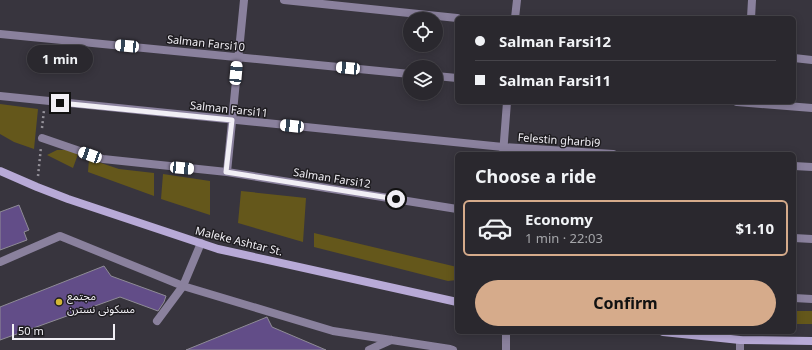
<!DOCTYPE html>
<html lang="en">
<head>
<meta charset="utf-8">
<style>
	:root { --surface:#2a282e; --page:#323036; --text:#f1f3f6; --muted:#a5a6aa; --line:#46444a; --accent:#d6ab8b }
	body { margin:0; font-family:"Noto Sans","Noto Sans Arabic",sans-serif; background:var(--page); color:var(--text); height:100vh; display:flex; flex-direction:column; font-size:15px; white-space:nowrap }
	* { box-sizing:border-box; margin:0 }
	p { font-size:13px; color:var(--muted) }
	.icon { flex:none; width:22px; height:22px; fill:none; stroke:currentColor; stroke-width:2; stroke-linecap:round; stroke-linejoin:round }
	.map { position:relative; flex:1; overflow:hidden }
	.panel { position:absolute; left:455px; top:152px; width:341px; height:182px; display:flex; flex-direction:column; background:var(--surface); border-radius:6px; box-shadow:0 2px 10px #0003,0 0 0 1px var(--line) }
	.panel>* { flex:none }
	.top-card { position:absolute; left:455px; top:16px; width:341px; height:88px; border-radius:6px; box-shadow:0 2px 10px #0003,0 0 0 1px var(--line); display:grid; align-content:center; height:88px; padding:0 20px; background:var(--surface) }
	.controls { position:absolute; left:403px; top:12px; display:grid; gap:8px }
	.controls a { display:grid; place-items:center; width:40px; height:40px; border-radius:50%; background:var(--surface); box-shadow:0 2px 10px #0003,0 0 0 1px var(--line); font-size:20px }
	.scale { position:absolute; left:12px; bottom:10px; width:103px; box-sizing:border-box; padding-left:4px; border:2px solid #f1eff5; border-top:0; font-size:11px; line-height:14px; white-space:nowrap; color:#f1eff5; -webkit-text-stroke:3px #1f1d21; paint-order:stroke }
	.end { position:absolute; width:18px; height:18px; margin:-9px; border:5px solid #f1eff5; background:#111; box-shadow:0 0 0 2px #111 }
	.from { border-radius:50% }
	.bubble { position:absolute; height:28px; border-radius:14px; background:var(--surface); box-shadow:0 2px 10px #0003,0 0 0 1px var(--line); font-size:13px; font-weight:700; line-height:28px; text-align:center }
	.car { position:absolute; width:12px; height:24px; margin:-12px -6px; border-radius:5px; box-shadow:0 0 3px 1px #0007; background:linear-gradient(#fff 24%,#345 0 40%,#fff 0 76%,#345 0 86%,#fff 0) }
	.top-card b { display:flex; align-items:center; gap:14px; height:38px; font-size:15px }
	.top-card b+b { border-top:1px solid var(--line) }
	.top-card i { width:10px; height:10px; background:var(--text) }
	ul { padding:0; list-style:none }
	li { display:flex; align-items:center; gap:12px; height:56px; margin:0 8px 6px; padding:0 12px; border:2px solid transparent; border-radius:6px }
	li div { flex:1 }
	li b { display:block; font-size:15px }
	li em { font-style:normal; font-weight:700 }
	li.current { border-color:var(--accent) }
	li>.icon { width:36px; height:36px; stroke-width:1.5 }
	h2 { padding:0 20px; font-size:18px; line-height:48px }
	.primary-button { display:flex; gap:8px; margin-top:auto; padding:8px 20px }
	.primary-button a { flex:1; height:46px; border-radius:24px; background:var(--accent); color:#111; font-size:16px; font-weight:700; line-height:46px; text-align:center }
	.map>svg:first-child { display:block }
</style>
</head>
<body>
<div class="map">
<svg width="812" height="350" viewBox="0 0 812 350">
	<rect width="100%" height="100%" fill="#38353e"/>
	<!-- green -->
	<path fill="#64571b" d="M0 104 38 109 34 149 14 142 0 134Z
		M57 150H67L78 154 73 168 47 155Z
		M89 159 119 169 154 173V196L88 172Z
		M163 174 210 181V215L161 199Z
		M241 191 306 198 303 242 238 223Z
		M314 233 457 267V280L448 281 314 247Z
		M794 311H812V324H794Z"/>
	<!-- building -->
	<path fill="#624d88" stroke="#8f8c96" d="M19 205 29 230 24 232 27 240 0 250V212Z
		M104 266 111 276 166 296 164 302 158 311 120 297 0 340V307Z
		M267 317 272 327 326 350H186Z"/>
	<g fill="none" stroke-linecap="round" stroke-linejoin="round">
		<!-- path -->
		<path stroke="#95929a" stroke-width="2.5" stroke-dasharray="2 3" stroke-linecap="butt" d="M42 128 44 110
			M38 176 41 147"/>
		<!-- service -->
		<path stroke="#8a819d" stroke-width="8" d="M0 262 60 236 183 286 201 243
			M157 321 183 286 333 331 450 349 453 350
			M369 350 391 340"/>
		<!-- minor -->
		<path stroke="#8a819d" stroke-width="8" d="M284 0 457 18
			M515 18 517 0
			M751 18 752 0
			M0 34 410 74
			M794 58 812 60
			M436 76 457 78
			M0 96 503 147 613 154
			M737 102 812 108
			M42 138 103 159 227 172 457 209
			M503 154 507 102
			M794 166 812 167
			M227 172 244 0
			M794 238 812 239
			M794 298 812 299
			M506 350V332
			M740 350V340"/>
		<!-- secondary -->
		<path stroke="#b8aad7" stroke-width="8" d="M0 171 37 187 68 199 218 249 457 302
			M663 332 740 340 812 341"/>
	</g>
	<g fill="none" stroke-linecap="round" stroke-linejoin="round">
		<!-- route -->
		<path stroke="#f1eff5" stroke-width="5" d="M60 103 232 120 226 172 396 199"/>
	</g>
	<!-- markers -->
	<circle fill="#d2b735" stroke="#1f1d21" stroke-width="1.5" cx="59" cy="302" r="4"/>
	<g text-anchor="middle" stroke-width="3" stroke-linejoin="round" paint-order="stroke">
		<!-- street labels -->
		<g font-size="11" fill="#f1eff5" stroke="#1f1d21">
			<text transform="translate(206 43) rotate(6)" y="4">Salman Farsi10</text>
			<text transform="translate(229 109) rotate(6)" y="4">Salman Farsi11</text>
			<text transform="translate(559 140) rotate(4)" y="4">Felestin gharbi9</text>
			<text transform="translate(332 178) rotate(9)" y="4">Salman Farsi12</text>
			<text transform="translate(239 241) rotate(14)" y="4">Maleke Ashtar St.</text>
		</g>
		<!-- poi labels -->
		<g font-size="11" fill="#f1eff5" stroke="#1f1d21" text-anchor="start">
			<text x="67" y="300">مجتمع<tspan x="67" dy="13">مسکونی نسترن</tspan></text>
		</g>
	</g>
</svg>
<div class="controls">
<a><svg class="icon" aria-label="locate" viewBox="0 0 24 24"><circle cx="12" cy="12" r="6"/><path d="M12 2v4M12 18v4M2 12h4M18 12h4"/></svg></a>
<a><svg class="icon" aria-label="layers" viewBox="0 0 24 24"><path d="M12 4l9 5-9 5-9-5zM3 14l9 5 9-5"/></svg></a>
</div>
<div class="scale">50 m</div>
<i class="end from" style="left:396px;top:199px"></i>
<i class="end" style="left:60px;top:103px"></i>
<div class="bubble" style="left:27px;top:45px;width:66px">1 min</div>
<i class="car" style="left:127px;top:46px;rotate:275deg"></i>
<i class="car" style="left:348px;top:68px;rotate:275deg"></i>
<i class="car" style="left:236px;top:73px;rotate:5deg"></i>
<i class="car" style="left:292px;top:126px;rotate:276deg"></i>
<i class="car" style="left:90px;top:155px;rotate:290deg"></i>
<i class="car" style="left:182px;top:168px;rotate:95deg"></i>
<div class="top-card">
<b><i class="from"></i>Salman Farsi12</b>
<b><i></i>Salman Farsi11</b>
</div>
<section class="panel">
<h2>Choose a ride</h2>
<ul>
<li class="current"><svg class="icon" aria-label="car" viewBox="0 0 24 24"><path d="M5 17H2v-5l4-1 3-4h7l3 4 3 1v5h-3M9 17h6M6 11h13"/><circle cx="7" cy="17" r="2"/><circle cx="17" cy="17" r="2"/></svg><div><b>Economy</b><p>1 min · 22:03</p></div><em>$1.10</em></li>
</ul>
<div class="primary-button"><a>Confirm</a></div>
</section>
</div>
</body>
</html>
